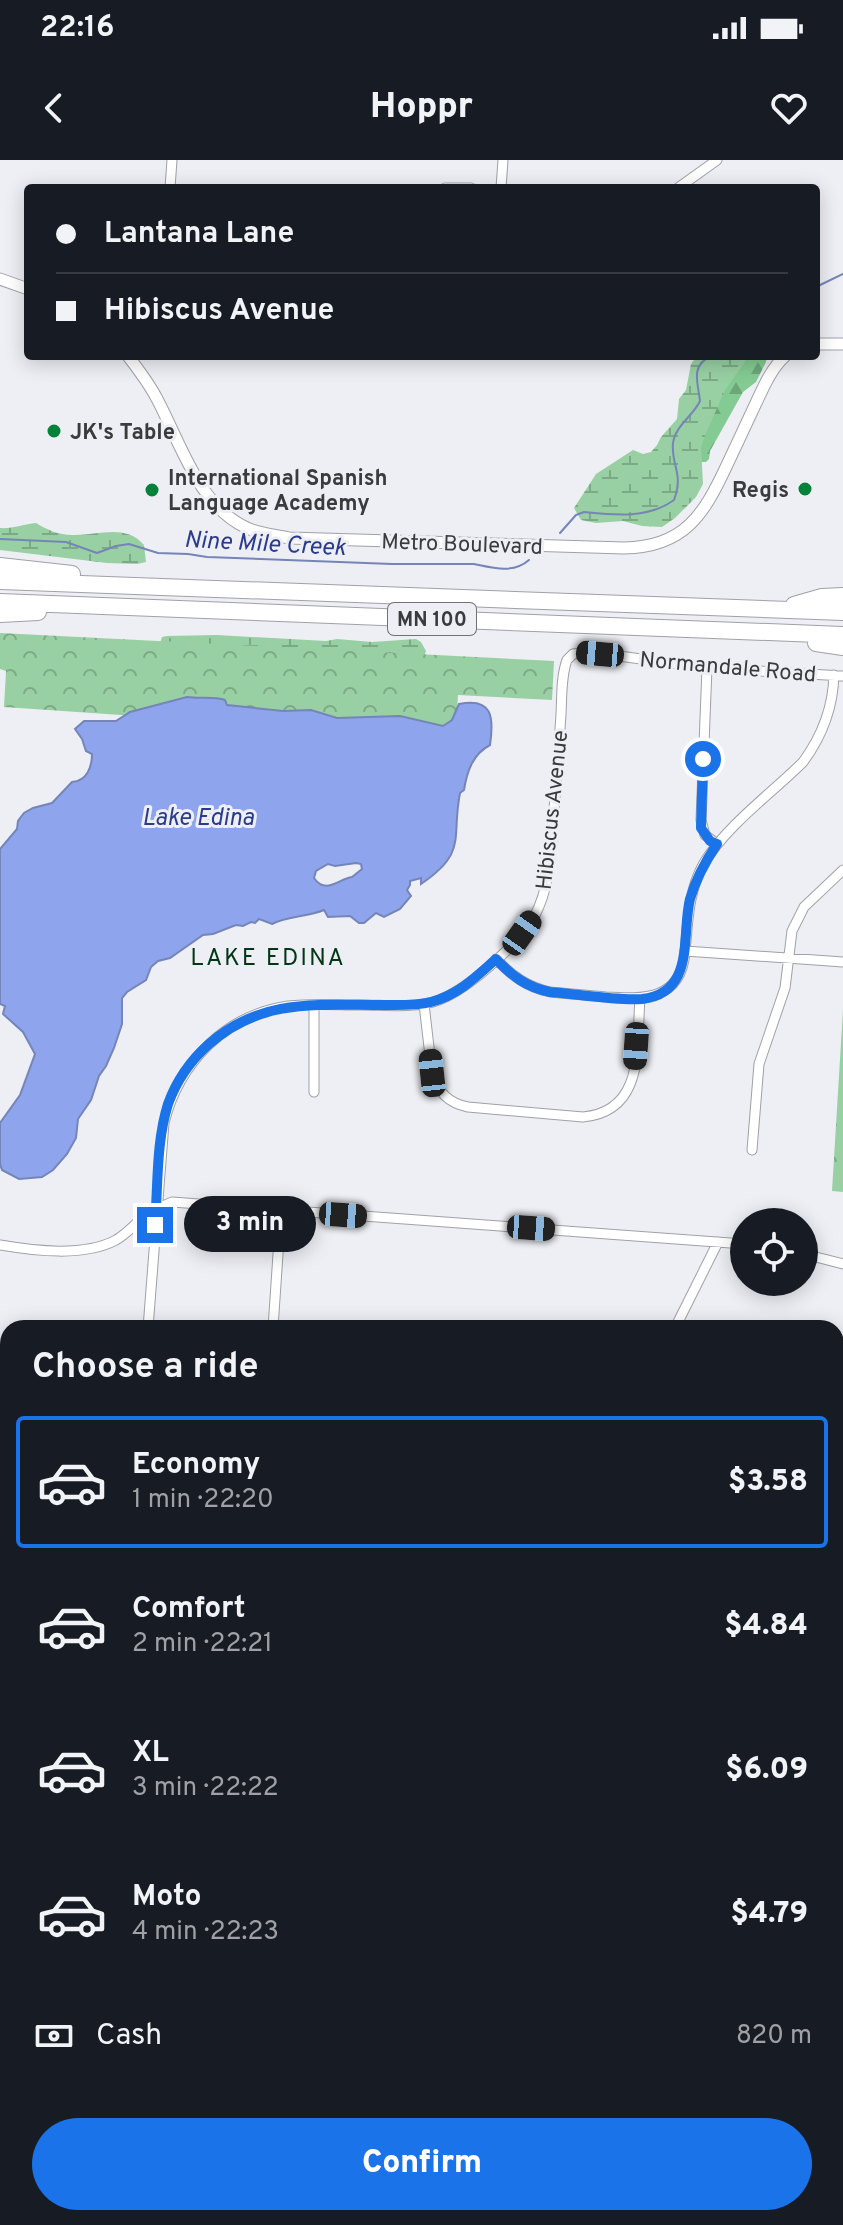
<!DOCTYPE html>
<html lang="en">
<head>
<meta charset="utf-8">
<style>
	:root { --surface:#171b24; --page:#242831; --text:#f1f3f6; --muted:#9ea1a6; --line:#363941; --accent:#1a73e8 }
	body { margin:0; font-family:Overpass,sans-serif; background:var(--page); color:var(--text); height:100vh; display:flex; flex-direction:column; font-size:30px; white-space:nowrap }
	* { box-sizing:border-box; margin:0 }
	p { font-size:26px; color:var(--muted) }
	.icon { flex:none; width:44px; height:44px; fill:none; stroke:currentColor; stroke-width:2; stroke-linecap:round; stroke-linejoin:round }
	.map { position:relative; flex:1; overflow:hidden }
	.sheet { position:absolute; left:0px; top:1160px; width:844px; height:906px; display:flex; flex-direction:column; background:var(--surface); border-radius:24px 24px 0 0; box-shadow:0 4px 20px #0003 }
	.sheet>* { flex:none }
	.top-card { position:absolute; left:24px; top:24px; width:796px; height:176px; border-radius:8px; box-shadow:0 4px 20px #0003; display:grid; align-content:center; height:176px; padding:0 32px; background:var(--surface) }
	.fabs { position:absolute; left:730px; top:1048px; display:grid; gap:16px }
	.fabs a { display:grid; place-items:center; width:88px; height:88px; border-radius:50%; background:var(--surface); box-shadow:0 4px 20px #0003; font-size:40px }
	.end { position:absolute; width:36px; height:36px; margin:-18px; border:10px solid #1a73e8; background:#fff; box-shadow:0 0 0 4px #fff }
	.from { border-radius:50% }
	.bubble { position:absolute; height:56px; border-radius:28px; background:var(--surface); box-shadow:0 4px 20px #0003; font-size:26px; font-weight:800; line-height:56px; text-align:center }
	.car { position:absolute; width:24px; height:48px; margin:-24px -12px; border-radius:10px; box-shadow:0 0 6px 2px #0007; background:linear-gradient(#222 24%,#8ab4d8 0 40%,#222 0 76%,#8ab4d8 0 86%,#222 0) }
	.top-card b { display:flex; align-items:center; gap:28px; height:76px; font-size:30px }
	.top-card b+b { border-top:2px solid var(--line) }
	.top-card i { width:20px; height:20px; background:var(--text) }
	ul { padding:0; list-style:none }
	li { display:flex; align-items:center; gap:24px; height:132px; margin:0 16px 12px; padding:0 16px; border:4px solid transparent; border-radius:8px }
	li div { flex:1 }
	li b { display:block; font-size:30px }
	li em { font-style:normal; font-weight:800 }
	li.selected { border-color:var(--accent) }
	li>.icon { width:72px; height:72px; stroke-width:1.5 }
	h2 { padding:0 32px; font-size:36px; line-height:96px }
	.pay { display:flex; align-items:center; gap:20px; height:88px; padding:0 32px; font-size:30px }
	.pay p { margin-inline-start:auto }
	.primary-button { display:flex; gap:16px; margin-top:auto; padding:16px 32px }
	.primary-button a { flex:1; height:92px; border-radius:48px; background:var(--accent); color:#fff; font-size:32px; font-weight:800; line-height:92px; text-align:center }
	.status { display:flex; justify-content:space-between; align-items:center; height:56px; padding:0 40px; background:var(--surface); direction:ltr }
	.status svg { height:22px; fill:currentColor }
	header { display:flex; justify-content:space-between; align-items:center; height:104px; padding:0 32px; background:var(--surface); font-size:36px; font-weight:800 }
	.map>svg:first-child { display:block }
</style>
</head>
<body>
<div class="status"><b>22:16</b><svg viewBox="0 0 49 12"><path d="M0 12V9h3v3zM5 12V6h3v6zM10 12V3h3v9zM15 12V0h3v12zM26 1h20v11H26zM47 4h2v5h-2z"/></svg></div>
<header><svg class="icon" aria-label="back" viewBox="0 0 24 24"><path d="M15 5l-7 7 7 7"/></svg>Hoppr<svg class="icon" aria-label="heart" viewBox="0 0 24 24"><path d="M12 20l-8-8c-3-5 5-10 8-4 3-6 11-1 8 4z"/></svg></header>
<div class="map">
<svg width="843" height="2065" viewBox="0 0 843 2065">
	<defs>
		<pattern id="forest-firs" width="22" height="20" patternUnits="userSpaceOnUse" patternTransform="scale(2)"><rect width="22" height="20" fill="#84cb93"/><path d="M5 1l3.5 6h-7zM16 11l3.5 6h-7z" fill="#6da679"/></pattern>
		<pattern id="wetland-marsh" width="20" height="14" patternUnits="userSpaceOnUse" patternTransform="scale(2)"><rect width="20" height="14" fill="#98d0a3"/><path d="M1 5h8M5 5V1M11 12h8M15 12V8" fill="none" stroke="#7daa86"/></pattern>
		<pattern id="park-crowns" width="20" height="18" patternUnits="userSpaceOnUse" patternTransform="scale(2)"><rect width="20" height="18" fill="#98d0a3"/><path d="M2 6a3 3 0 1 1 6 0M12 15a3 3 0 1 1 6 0" fill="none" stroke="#7daa86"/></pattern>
	</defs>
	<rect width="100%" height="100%" fill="#edeff4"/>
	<!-- forest -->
	<path fill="url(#forest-firs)" d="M739 196H767L766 202 756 222 743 232 710 291 709 299 706 302H701V290L696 268 711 238Z"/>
	<!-- wetland -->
	<path fill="url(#wetland-marsh)" d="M697 196H749L725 230 706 273 701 287 703 324 696 337 675 358 662 367 642 366 623 361 596 363 581 360 574 348 596 314 633 290 643 294 651 292 657 285 661 277 677 259 679 239 686 230 691 204Z
		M36 363C47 370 59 375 72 375 97 376 125 363 144 385L146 402 137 404 107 403 0 390V368C12 369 24 364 36 363Z
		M217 475 326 481 337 479 372 482 416 479 421 482 426 491 423 500 158 490 162 477 167 476Z"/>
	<!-- park -->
	<path fill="url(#park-crowns)" d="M0 473 554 501 552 540 458 535 455 578 4 547 6 511 0 509Z
		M843 850V1032L832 1031Z
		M0 1434H8V1536L0 1535Z
		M836 1521H843V1783H836Z"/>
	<!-- water -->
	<path fill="#8ea5ed" stroke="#7585b8" stroke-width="2" fill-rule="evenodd" d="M187 537C200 539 214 536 225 540L227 545 283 551 311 550 337 558 400 556 443 566 452 560 459 544C493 537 494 558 490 585 473 594 467 611 464 630L460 633C451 679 468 692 421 724V718L410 721V725L407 730 411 736 400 749 384 757 376 753 364 763H359L350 756 328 757 324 750C307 757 288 756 272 764L259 759 255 763 251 762 243 766 236 765 213 774 203 775 170 798 158 801 151 807 146 820 127 832 122 838V864L114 888 106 906 99 916 91 940 78 959 76 978 67 994 53 1010 42 1017 19 1019 2 1010 0 1004V963L20 935 35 894 23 872 3 854 5 846 0 844V689L17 669 18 661 24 653 33 648 52 643 72 622C87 621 92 607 92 594L86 591 82 579 75 569 84 561H116L130 552ZM356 703 361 704 362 709 352 717C338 719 326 735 314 718L316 711 328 704 335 706Z"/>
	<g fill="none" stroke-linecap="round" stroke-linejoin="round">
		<!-- stream -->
		<path stroke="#7585b8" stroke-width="2" d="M816 127 843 114
			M560 373 576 355 584 352C614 355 648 359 674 340 684 313 671 306 673 283 675 266 693 256 700 241 698 222 690 206 711 196
			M0 379 66 382 97 393 116 386 129 384 158 393 188 394 207 397 392 404H474C493 408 513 414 529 400"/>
		<!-- minor casing -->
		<g stroke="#a0a1a6" stroke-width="11">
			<path id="minor" d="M170 28 172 0
				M445 28H471
				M501 28 503 0
				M678 28 717 0
				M707 508 701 660 705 675 717 684
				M685 791 843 802
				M496 799C512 816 527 827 550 832 569 834 587 835 606 837 643 839 681 841 685 792 688 761 688 732 704 703 726 666 773 632 803 602 823 575 833 548 834 515
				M424 844 432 913C438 932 448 943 468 947L583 957C646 951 636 886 640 839
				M314 932V845
				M752 990 759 904 785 828 792 771 804 747 843 710
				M0 1085C35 1091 84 1097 116 1080 126 1074 132 1067 140 1060 149 1052 160 1047 172 1042L744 1084
				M804 1094 843 1104
				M273 1166 295 1168
				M148 1168 164 963C179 903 225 855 288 846 312 843 337 845 361 845 384 845 411 848 433 842 465 833 517 785 534 757 552 724 551 686 554 650 556 618 559 586 561 554 562 536 561 516 567 500L573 494 581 493 619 496 707 508 843 516
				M273 1168 281 1050
				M675 1168 718 1082
				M0 1230 8 1252
				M836 1365 843 1369
				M7 1367 8 1354
				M836 1512H843
				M8 1634 6 1641 8 1650
				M0 1769 8 1767
				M836 1791 843 1792
				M836 1898 843 1899
				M836 2010H843
				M145 2065V2058
				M611 2065 612 2058"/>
		</g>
		<!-- tertiary casing -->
		<g stroke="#a0a1a6" stroke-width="13">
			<path id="tertiary" d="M0 119 28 129
				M816 184H843
				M128 196C138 209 148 222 156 237 180 281 198 346 247 368 260 374 275 375 289 378L624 388C685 387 704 354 727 305 737 284 746 264 756 243 764 226 771 209 785 196
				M0 1617 8 1620
				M46 2065 48 2058"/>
		</g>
		<!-- motorway casing -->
		<g stroke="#a0a1a6" stroke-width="18">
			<path id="motorway" d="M0 406 72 414
				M0 421 843 452
				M0 442 843 475
				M794 445 822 437 843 436
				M0 454 38 452
				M816 483 843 487"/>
		</g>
		<!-- minor -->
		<use href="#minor" stroke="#fff" stroke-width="9"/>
		<!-- tertiary -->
		<use href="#tertiary" stroke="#fff" stroke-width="11"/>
		<!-- motorway -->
		<use href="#motorway" stroke="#fff" stroke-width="16"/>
	</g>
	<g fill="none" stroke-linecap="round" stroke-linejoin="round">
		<!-- route -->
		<path stroke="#1a73e8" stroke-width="10" d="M155 1065C158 1026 156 982 168 944 176 922 191 900 209 884 261 838 318 845 382 845 398 845 415 846 431 842 458 835 476 817 496 799 512 816 526 827 550 832 577 834 617 841 642 839 696 833 681 775 690 739 696 718 705 702 717 684L710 681 701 668 703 599"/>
	</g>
	<!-- markers -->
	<g fill="#05813a" stroke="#edeff4" stroke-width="3">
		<circle cx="54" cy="271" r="8"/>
		<circle cx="805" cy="329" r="8"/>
		<circle cx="152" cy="330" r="8"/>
	</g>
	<g text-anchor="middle" stroke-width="6" stroke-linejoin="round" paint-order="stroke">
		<!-- shield labels -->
		<rect fill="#edeff4" stroke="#707173" stroke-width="2" x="388" y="443" width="88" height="32" rx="6"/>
		<g font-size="20" font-weight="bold" fill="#3a3b3c">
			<text x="432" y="466">MN 100</text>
		</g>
		<!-- poi labels -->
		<g font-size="22" font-weight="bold" fill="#3a3b3c" stroke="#edeff4" text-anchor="start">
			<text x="70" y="279">JK's Table</text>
			<text x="168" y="325">International Spanish<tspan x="168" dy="25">Language Academy</tspan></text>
			<text x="789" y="337" text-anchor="end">Regis</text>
		</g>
		<!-- street labels -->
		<g font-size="22" fill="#3a3b3c" stroke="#edeff4">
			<text transform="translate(462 383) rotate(2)" y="8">Metro Boulevard</text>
			<text transform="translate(728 506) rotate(5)" y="8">Normandale Road</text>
			<text transform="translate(551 650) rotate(-84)" y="8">Hibiscus Avenue</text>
		</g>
		<!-- water labels -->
		<g font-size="24" font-style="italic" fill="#2a3b8e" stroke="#edeff4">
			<text transform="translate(265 383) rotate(3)" y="8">Nine Mile Creek</text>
			<text x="198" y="665">Lake Edina</text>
		</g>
		<!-- neighbourhood labels -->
		<g font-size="24" letter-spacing="2" fill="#013715" stroke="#edeff4">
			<text x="268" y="805">LAKE EDINA</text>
		</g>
	</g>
</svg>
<div class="fabs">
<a><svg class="icon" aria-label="locate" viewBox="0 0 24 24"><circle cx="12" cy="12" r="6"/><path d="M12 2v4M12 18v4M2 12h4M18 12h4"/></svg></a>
</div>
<i class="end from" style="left:703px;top:599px"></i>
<i class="end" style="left:155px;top:1065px"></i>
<div class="bubble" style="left:184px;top:1036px;width:132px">3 min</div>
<i class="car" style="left:600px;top:494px;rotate:275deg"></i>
<i class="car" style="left:522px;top:773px;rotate:35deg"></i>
<i class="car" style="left:636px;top:886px;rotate:184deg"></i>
<i class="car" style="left:432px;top:913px;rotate:354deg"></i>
<i class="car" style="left:343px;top:1055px;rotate:94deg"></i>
<i class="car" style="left:531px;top:1068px;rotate:94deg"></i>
<div class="top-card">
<b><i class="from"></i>Lantana Lane</b>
<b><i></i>Hibiscus Avenue</b>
</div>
<section class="sheet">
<h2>Choose a ride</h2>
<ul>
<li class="selected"><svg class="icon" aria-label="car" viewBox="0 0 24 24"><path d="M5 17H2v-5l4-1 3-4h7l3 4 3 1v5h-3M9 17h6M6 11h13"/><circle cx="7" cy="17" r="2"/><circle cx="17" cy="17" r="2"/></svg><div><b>Economy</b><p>1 min · 22:20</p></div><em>$3.58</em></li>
<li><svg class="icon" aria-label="car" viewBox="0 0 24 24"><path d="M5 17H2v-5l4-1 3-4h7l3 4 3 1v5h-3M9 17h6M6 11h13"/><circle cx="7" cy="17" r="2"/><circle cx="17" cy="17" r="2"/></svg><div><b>Comfort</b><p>2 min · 22:21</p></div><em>$4.84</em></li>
<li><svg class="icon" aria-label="car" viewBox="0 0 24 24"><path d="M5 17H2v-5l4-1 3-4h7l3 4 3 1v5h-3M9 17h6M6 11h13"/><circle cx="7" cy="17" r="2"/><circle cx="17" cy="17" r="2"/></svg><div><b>XL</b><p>3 min · 22:22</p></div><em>$6.09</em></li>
<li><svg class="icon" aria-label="car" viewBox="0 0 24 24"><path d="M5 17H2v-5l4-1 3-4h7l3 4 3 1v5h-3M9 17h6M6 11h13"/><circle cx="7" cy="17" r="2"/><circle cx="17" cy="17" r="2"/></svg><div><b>Moto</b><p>4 min · 22:23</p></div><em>$4.79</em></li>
</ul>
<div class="pay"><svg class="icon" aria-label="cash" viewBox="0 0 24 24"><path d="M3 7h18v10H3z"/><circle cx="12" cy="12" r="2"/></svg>Cash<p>820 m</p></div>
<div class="primary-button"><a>Confirm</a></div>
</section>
</div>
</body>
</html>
